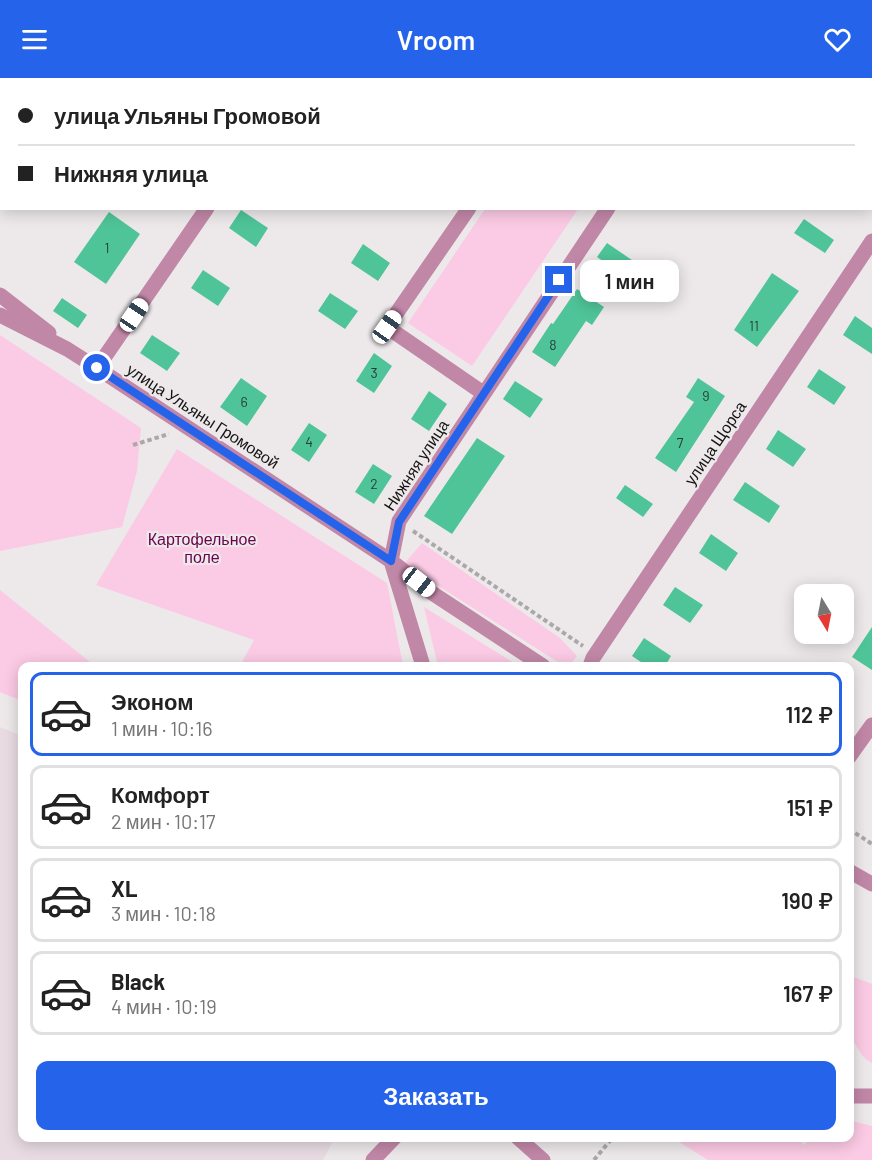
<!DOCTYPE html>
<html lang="ru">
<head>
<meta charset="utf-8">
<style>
	:root { --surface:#fff; --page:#f6f6f6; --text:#222; --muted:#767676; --line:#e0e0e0; --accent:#2563eb }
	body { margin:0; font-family:Barlow,sans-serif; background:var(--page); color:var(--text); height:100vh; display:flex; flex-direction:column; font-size:22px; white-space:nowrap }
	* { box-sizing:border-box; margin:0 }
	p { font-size:20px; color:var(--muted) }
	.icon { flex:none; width:33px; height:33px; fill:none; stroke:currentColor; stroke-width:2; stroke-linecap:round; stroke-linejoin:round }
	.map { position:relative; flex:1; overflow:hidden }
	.sheet { position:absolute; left:18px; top:584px; width:836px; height:480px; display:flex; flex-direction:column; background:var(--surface); border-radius:12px; box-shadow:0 3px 15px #0003 }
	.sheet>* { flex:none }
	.top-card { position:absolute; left:0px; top:0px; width:873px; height:132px; box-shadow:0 3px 15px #0003; display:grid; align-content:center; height:132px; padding:0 18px; background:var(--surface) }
	.needle { width:39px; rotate:170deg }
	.fabs { position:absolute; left:794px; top:506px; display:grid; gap:12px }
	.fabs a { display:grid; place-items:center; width:60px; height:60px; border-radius:12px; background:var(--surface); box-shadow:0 3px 15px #0003; font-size:30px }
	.end { position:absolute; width:27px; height:27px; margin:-14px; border:8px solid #2563eb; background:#fff; box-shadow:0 0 0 3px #fff }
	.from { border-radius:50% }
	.bubble { position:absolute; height:42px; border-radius:12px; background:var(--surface); box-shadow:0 3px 15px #0003; font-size:20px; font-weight:600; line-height:42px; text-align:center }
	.car { position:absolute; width:18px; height:36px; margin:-18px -9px; border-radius:8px; box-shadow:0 0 4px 2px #0007; background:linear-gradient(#fff 24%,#345 0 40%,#fff 0 76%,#345 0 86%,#fff 0) }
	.top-card b { display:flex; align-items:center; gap:21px; height:57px; font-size:22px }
	.top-card b+b { border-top:2px solid var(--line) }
	.top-card i { width:15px; height:15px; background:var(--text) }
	ul { padding:10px 0 0; list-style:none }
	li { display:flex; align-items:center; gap:18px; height:84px; margin:0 12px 9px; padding:0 6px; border:3px solid var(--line); border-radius:12px }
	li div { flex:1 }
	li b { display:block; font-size:22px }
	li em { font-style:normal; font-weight:600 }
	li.active { border-color:var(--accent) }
	li>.icon { width:54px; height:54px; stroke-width:1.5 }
	.button { display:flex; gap:12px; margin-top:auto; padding:12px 18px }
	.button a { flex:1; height:69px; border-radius:12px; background:var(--accent); color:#fff; font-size:24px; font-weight:600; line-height:69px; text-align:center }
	header { display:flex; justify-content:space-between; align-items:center; height:78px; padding:0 18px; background:var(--accent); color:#fff; font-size:27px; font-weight:600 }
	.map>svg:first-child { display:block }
</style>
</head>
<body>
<header><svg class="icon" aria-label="menu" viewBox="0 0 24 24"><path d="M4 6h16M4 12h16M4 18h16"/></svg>Vroom<svg class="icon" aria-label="heart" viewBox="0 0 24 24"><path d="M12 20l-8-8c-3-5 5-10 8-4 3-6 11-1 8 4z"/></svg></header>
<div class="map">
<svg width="872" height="1082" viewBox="0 0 872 1082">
	<rect width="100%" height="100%" fill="#ede9eb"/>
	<!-- built -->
	<path fill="#e8dce2" d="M0 649 22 658V1059H335L323 1082H0Z"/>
	<!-- green -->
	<path fill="#fbcae4" d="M485 131H578L472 288 408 245Z
		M0 257 141 350 137 393 122 449 0 473Z
		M177 371 387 505 403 588H240L254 562 96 507Z
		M422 465 560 560 577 578 569 588H564L404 486Z
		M0 512 95 588H22V623L0 614Z
		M424 529 519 588H438Z
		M849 897 872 906V985C857 977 860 968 849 960Z
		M849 1042 872 1048V1082H708L676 1062 678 1059H794L805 1067 810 1059H849Z"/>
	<!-- building -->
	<path fill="#4fc499" d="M241 132 268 150 256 169 229 150Z
		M109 134 140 156 106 206 74 184Z
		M804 141 834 162 825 175 794 155Z
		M607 165 645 191 635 205 597 179Z
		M363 166 390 185 378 203 351 185Z
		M203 192 230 210 218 228 191 210Z
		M772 195 799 213 757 269 734 252Z
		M577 211 604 229 592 247 586 243 555 289 532 274 551 245 553 246Z
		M330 215 358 233 345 251 318 233Z
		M62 220 87 237 78 250 53 233Z
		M855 238 872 250V276L843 257Z
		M152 257 180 275 167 293 140 275Z
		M374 275 392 288 374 315 356 303Z
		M819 291 846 309 834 327 807 309Z
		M241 300 267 318 247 348 220 329Z
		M698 300 725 318 676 394 655 380 694 324 686 319Z
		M515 303 543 321 530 340 503 321Z
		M429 313 447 326 429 353 411 341Z
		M309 345 327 357 309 384 291 372Z
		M778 352 806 371 793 389 766 371Z
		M477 360 505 378 452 456 424 438Z
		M373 386 392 398 374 426 355 414Z
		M745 404 780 428 769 445 733 422Z
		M625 407 653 426 643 439 616 420Z
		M711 456 738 475 726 493 699 475Z
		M675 509 703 527 690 545 663 527Z
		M872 549V592L852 579Z
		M644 560 671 578 665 588H647L632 578Z"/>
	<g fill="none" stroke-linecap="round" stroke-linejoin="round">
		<!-- path -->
		<path stroke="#aba8a9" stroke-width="4" stroke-dasharray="4.5 3" stroke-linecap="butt" d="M133 367 169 356
			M413 453 583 568
			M849 751 872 766
			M594 1082 613 1059"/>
		<!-- minor -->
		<path stroke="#c187a7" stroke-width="15" d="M295 2 296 0
			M557 2 558 0
			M695 2 696 0
			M207 130 97 290 391 483 432 515 543 588
			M469 130 387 249 483 315
			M0 217 49 255
			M0 237 67 271 97 290
			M423 588 391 483 399 443 608 130
			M590 588 593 580 872 163
			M849 679 872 647
			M849 793 872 806
			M849 1018H872
			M517 1059 543 1082
			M373 1082 395 1059"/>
	</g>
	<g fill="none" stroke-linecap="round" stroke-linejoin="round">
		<!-- route -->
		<path stroke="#2563eb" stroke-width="8" d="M97 290 391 483 399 444 559 202"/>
	</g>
	<g text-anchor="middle" stroke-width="4.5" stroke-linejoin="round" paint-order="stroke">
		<!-- number labels -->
		<g font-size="14" fill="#233f34">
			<text x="107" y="175">1</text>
			<text x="754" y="253">11</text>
			<text x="553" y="272">8</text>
			<text x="374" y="300">3</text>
			<text x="706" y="323">9</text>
			<text x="244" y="329">6</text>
			<text x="309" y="369">4</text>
			<text x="680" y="370">7</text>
			<text x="374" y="411">2</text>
		</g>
		<!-- street labels -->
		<g font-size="16" fill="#141313" stroke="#ede9eb">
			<text transform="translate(203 338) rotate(33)" y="6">улица Ульяны Громовой</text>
			<text transform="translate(715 365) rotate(-56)" y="6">улица Щорса</text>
			<text transform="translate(416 387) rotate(-57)" y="6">Нижняя улица</text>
		</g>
		<!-- park labels -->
		<g font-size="16" fill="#6c004d" stroke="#ede9eb">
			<text x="202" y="467">Картофельное<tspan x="202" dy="18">поле</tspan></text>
		</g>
	</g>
</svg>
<div class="fabs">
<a><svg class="needle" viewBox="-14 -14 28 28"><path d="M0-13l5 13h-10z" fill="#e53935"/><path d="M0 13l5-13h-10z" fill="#767676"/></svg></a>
</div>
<i class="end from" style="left:97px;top:290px"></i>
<i class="end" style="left:559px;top:202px"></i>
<div class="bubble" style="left:580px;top:182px;width:99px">1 мин</div>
<i class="car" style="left:134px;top:237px;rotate:34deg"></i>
<i class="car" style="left:387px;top:249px;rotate:35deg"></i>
<i class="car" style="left:419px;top:504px;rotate:128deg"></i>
<div class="top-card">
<b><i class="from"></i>улица Ульяны Громовой</b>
<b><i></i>Нижняя улица</b>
</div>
<section class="sheet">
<ul>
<li class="active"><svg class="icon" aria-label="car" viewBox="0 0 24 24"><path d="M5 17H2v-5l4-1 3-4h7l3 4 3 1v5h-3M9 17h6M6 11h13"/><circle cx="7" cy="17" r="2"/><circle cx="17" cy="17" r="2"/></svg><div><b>Эконом</b><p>1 мин · 10:16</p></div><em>112 ₽</em></li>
<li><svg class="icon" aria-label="car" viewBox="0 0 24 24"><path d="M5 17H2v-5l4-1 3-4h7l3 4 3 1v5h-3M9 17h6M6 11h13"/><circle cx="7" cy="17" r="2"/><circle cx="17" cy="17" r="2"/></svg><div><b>Комфорт</b><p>2 мин · 10:17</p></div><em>151 ₽</em></li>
<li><svg class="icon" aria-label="car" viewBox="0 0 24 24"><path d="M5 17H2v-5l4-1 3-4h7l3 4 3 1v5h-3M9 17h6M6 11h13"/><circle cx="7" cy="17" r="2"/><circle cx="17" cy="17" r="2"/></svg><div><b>XL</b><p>3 мин · 10:18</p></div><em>190 ₽</em></li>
<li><svg class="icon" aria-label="car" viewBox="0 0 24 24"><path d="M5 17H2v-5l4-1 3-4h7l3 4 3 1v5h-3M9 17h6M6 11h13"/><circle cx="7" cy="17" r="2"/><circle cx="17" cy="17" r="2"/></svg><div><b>Black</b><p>4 мин · 10:19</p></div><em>167 ₽</em></li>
</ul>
<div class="button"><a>Заказать</a></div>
</section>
</div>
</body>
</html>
